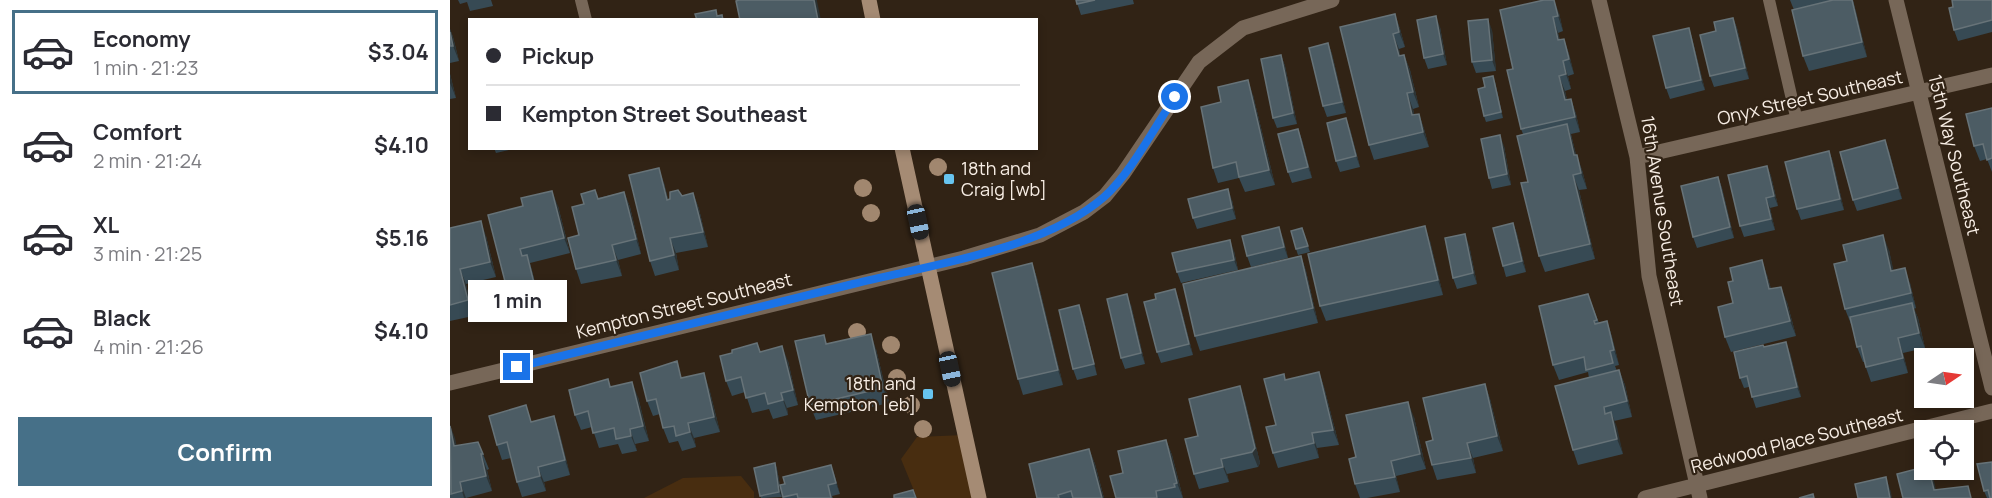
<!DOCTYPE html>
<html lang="en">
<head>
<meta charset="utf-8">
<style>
	:root { --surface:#fff; --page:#f7f7f7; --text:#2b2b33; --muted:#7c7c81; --line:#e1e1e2; --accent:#467088 }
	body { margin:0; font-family:Manrope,sans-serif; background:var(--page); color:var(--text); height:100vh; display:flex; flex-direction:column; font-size:22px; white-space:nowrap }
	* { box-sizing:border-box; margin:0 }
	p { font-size:20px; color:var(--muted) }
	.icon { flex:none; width:33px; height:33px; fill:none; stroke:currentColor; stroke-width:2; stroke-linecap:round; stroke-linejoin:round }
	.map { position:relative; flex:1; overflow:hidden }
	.sheet { display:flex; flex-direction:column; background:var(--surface); width:450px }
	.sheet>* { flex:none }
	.banner { position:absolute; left:18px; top:18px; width:570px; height:132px; border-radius:0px; box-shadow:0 3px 9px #0003; display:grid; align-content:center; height:132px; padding:0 18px; background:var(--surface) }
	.needle { width:39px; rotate:77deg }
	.buttons { position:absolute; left:1464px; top:348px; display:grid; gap:12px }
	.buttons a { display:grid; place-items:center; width:60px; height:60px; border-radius:0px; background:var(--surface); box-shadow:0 3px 9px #0003; font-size:30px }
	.end { position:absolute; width:27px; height:27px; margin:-14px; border:8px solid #1a73e8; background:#fff; box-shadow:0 0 0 3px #fff }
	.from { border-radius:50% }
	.bubble { position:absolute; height:42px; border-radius:0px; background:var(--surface); box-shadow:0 3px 9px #0003; font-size:20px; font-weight:700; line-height:42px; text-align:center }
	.car { position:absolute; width:18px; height:36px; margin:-18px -9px; border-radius:8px; box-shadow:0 0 4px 2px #0007; background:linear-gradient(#222 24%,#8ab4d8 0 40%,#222 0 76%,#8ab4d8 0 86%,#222 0) }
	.banner b { display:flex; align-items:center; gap:21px; height:57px; font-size:22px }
	.banner b+b { border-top:2px solid var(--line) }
	.banner i { width:15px; height:15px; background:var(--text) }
	ul { padding:10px 0 0; list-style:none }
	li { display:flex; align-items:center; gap:18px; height:84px; margin:0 12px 9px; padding:0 6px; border:3px solid transparent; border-radius:0px }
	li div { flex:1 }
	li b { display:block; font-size:22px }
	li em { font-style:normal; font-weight:700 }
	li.on { border-color:var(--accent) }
	li>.icon { width:54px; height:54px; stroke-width:1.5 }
	.primary-button { display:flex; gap:12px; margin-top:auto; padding:12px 18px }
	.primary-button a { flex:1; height:69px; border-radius:0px; background:var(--accent); color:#fff; font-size:24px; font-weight:700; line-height:69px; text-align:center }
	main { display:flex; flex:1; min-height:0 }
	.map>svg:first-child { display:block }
</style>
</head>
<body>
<main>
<section class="sheet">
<ul>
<li class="on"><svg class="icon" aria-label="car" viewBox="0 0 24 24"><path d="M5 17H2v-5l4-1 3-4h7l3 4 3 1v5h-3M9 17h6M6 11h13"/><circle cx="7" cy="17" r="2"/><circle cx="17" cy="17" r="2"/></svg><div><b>Economy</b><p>1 min · 21:23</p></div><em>$3.04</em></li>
<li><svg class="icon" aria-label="car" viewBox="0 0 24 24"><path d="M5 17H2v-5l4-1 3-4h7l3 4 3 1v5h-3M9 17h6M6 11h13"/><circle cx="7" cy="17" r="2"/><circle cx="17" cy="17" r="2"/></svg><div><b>Comfort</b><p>2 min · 21:24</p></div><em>$4.10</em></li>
<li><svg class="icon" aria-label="car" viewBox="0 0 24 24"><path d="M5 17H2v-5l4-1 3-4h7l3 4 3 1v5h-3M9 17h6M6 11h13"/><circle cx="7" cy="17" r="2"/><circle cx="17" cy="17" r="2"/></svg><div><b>XL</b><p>3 min · 21:25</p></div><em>$5.16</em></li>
<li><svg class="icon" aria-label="car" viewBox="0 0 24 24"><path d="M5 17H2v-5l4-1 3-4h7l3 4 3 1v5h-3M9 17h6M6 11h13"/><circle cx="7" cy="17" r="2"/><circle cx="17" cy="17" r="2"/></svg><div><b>Black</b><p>4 min · 21:26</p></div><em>$4.10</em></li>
</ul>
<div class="primary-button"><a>Confirm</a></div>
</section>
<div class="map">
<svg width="1542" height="498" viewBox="0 0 1542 498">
	<rect width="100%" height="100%" fill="#312315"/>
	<!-- green -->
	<path fill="#482d10" d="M514 435 529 498H467L451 459 467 437Z
		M291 476 304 492V498H194L233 478Z"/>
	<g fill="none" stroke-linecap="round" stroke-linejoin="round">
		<!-- lane -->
		<path stroke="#776758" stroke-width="12" d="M131 0 136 20
			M1319 0 1347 121"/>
		<!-- street -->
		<path stroke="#776758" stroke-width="15" d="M1149 0 1187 157 1199 276 1250 498
			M1446 0 1542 388
			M1187 157 1542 75
			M0 383 514 258 590 235 634 212 655 196 673 174 749 62 793 28 882 0
			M1195 498 1542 411"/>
		<!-- secondary -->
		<path stroke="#a58b74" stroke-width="15" d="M419 0 423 20
			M452 148 529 498"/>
	</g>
	<!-- trees -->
	<g fill="#a1876f">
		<circle cx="488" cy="167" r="9"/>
		<circle cx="413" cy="188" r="9"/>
		<circle cx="421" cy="213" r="9"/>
		<circle cx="407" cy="332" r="9"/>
		<circle cx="441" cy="345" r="9"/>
		<circle cx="447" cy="378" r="9"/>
		<circle cx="461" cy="405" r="9"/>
		<circle cx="473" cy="429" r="9"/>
	</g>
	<!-- wall -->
	<path fill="#374a54" d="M8 0H41L43 6 20 11 17 2 10 4Z
		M626 0H683L684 4 631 15Z
		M1340 0H1403L1417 57 1359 71 1353 56 1344 10Z
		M1542 0V32L1508 41 1504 30 1503 7Z
		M1050 10 1109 13 1113 31 1108 33 1110 40 1114 39 1119 54 1124 74 1118 76 1121 89 1115 91 1117 100 1121 99 1126 114 1130 132 1121 134 1126 155 1132 170 1137 189 1129 190 1145 259 1095 272 1089 256 1078 182 1073 134 1071 129 1063 69Z
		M945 14 950 29 955 47 949 49 950 56 954 55 960 70 969 107 963 109 964 115 969 114 974 129 979 147 924 160 919 145Z
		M1283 18 1287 28 1299 79 1264 87 1260 76 1266 31Z
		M990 27 997 65 978 69 974 58Z
		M1239 28 1242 38 1255 90 1220 99 1216 88Z
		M0 29 3 37 9 61 0 63Z
		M1042 30 1046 71 1026 73 1022 62Z
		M878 43 882 54 896 113 877 117 873 106Z
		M831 55 835 66 847 124 827 128 823 118Z
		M0 74 6 98 0 99Z
		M1045 82 1053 118 1036 122 1034 116 1035 87Z
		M803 95 825 185 795 192 789 178 768 183 763 168Z
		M1542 108V172L1537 159 1530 161 1524 146Z
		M848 129 852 140 862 178 842 183 838 172Z
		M900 129 910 167 890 172 886 161Z
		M1054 146 1061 185 1042 189 1039 178Z
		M44 148H67L46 153Z
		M1379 151 1383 162 1394 210 1351 220 1347 209Z
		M1439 151 1452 199 1407 211 1403 200Z
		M1317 166 1321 176 1328 206 1320 208 1325 230 1294 237 1290 226Z
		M1268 177 1272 188 1284 238 1247 248 1243 237Z
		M214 183 218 199 243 193 249 209 258 247 226 253 229 270 205 276 200 261Z
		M174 192 180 207 191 254 168 260 172 276 131 284 126 269 134 204 148 198Z
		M782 200 786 219 747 229 743 218Z
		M108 206 120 253 80 263 91 306 65 312 59 297 38 215Z
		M1063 223 1067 234 1076 272 1056 277 1053 266Z
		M0 228 36 236 46 277 16 284 23 316 0 321Z
		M852 228 860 252 848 255 846 249Z
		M833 238 838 258 801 267 797 256Z
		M980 241 993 295 876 321 870 306Z
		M1019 245 1027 284 1007 289 1003 278Z
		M1439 250 1443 270 1460 283 1466 308 1464 309 1468 318 1475 348 1453 353 1458 373 1421 382 1414 362H1413L1407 347 1402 324H1401L1395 309Z
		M784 251 788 270 731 283 727 272Z
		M851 256 856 271 868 323 750 351 745 336Z
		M582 263 587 278 613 385 573 395 568 379Z
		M1317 275 1321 289 1337 302 1346 336 1281 352 1275 337 1283 303Z
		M1138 294 1149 323 1157 321 1162 337 1169 365 1165 366 1167 371 1169 370 1175 385 1182 417 1164 421 1173 454 1128 465 1123 450 1139 378 1138 372 1109 380 1103 365Z
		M706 299 729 300 743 355 711 363 707 352Z
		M681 305 695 364 675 369 671 358Z
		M633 316 647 375 627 380 623 369Z
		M374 335 377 344 426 349 439 403 366 420 360 405Z
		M307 343 310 351 338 361 348 405 337 408 338 415 323 419 319 409 302 413 295 392 282 396 276 381 282 353Z
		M1314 347 1340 353 1351 397 1306 408 1299 387 1294 388 1290 378Z
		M869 372 874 387 889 445 867 448 869 458 828 468 823 453 834 374 836 380Z
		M233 378 259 388 270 432 244 438 246 447 232 451 228 441 219 443 213 428 210 414 203 416 197 401Z
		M158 379 161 387 188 397 199 441 185 444 187 451 172 454 168 444 149 448 142 427 131 430 125 415Z
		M1035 384 1040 399 1053 451 1023 458 1026 473 987 480 982 465 983 440Z
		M795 401 810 463 808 467 777 474 779 482 749 489 744 474 748 436Z
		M964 417 976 469 946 476 950 492 917 498H910L905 484 906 457Z
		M82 421 109 431 120 475 94 482 96 491 72 497 67 482 61 458 52 460 47 445Z
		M0 425 6 446 33 454 39 469 37 470 42 491 16 498H0Z
		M716 440 722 455 733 498H666L673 473Z
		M639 449 645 464 654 498H587Z
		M1542 462V498H1537L1534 491Z
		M325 463 327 469 332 497 311 498 304 468Z
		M381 465 390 494 382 496 383 498H333L330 485Z"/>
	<!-- shaded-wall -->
	<path fill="#2c3334" d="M364 0H367V1L371 20H368Z
		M1104 0 1109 13 1113 31 1108 16Z
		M1402 0 1406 11 1417 57 1412 42Z
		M945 14 950 29 955 47 949 32Z
		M986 16 990 27 997 65 993 54Z
		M1103 17 1108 33 1113 55 1108 40Z
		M1283 18 1287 28 1299 79 1295 68Z
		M1038 19 1042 30 1046 71 1042 60Z
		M1239 28 1242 38 1255 90 1251 80Z
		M0 29 3 37 9 61 3 46Z
		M943 34 949 49 954 71 949 56Z
		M1114 39 1119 54 1124 74 1119 59Z
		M878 43 882 54 896 113 892 102Z
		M831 55 835 66 847 124 843 113Z
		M954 55 960 70 969 107 963 92Z
		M1113 61 1118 76 1121 89 1116 74Z
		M0 74 6 98 0 83Z
		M1043 76 1045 82 1053 118 1051 112Z
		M1109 76 1115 91 1121 115 1115 100Z
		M798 80 803 95 825 185 819 170Z
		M957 93 963 109 968 130 962 115Z
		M1121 99 1126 114 1130 132 1125 117Z
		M969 114 974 129 979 147 973 132Z
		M896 118 900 129 910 167 906 156Z
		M1117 124 1122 139 1130 170 1124 155Z
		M848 129 852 140 862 178 858 167Z
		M1050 135 1054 146 1061 185 1057 174Z
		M1435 140 1439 151 1452 199 1448 188Z
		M1379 151 1383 162 1394 210 1390 199Z
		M1127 155 1132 170 1137 189 1131 173Z
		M1317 166 1321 176 1328 206 1324 196Z
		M209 168 214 183 222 215 217 200Z
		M1123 175 1129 190 1145 259 1140 244Z
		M1268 177 1272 188 1284 238 1280 227Z
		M778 189 782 200 786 219 782 208Z
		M102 191 108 206 120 253 114 238Z
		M174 192 180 207 191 254 186 239Z
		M243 193 249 209 258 247 253 232Z
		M1316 198 1320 208 1325 230 1321 219Z
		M31 221 36 236 46 277 40 262Z
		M1063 223 1067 234 1076 272 1072 261Z
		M975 226 980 241 993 295 988 280Z
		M829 227 833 238 838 258 834 247Z
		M1015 234 1019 245 1027 284 1023 273Z
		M1433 235 1439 250 1447 286 1441 271Z
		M220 238 226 253 229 270 224 255Z
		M780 240 784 251 788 270 784 260Z
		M162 245 168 260 172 276 166 260Z
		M77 255 82 270 91 306 86 291Z
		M851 256 856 271 868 323 863 308Z
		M1312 260 1317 275 1325 305 1319 289Z
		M582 263 587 278 613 385 608 370Z
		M1455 268 1460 283 1466 308 1461 293Z
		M10 269 16 284 23 316 18 300Z
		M1331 287 1337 302 1346 336 1340 321Z
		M725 289 729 300 743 355 739 344Z
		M677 294 681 305 695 364 691 353Z
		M1462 303 1468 318 1475 348 1469 333Z
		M629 305 633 316 647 375 644 364Z
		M1157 321 1162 337 1169 365 1164 350Z
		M421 334 426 349 439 403 433 388Z
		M1448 338 1453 353 1458 373 1453 358Z
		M1336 342 1340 353 1351 397 1347 387Z
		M332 346 338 361 348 405 343 390Z
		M1169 370 1175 385 1182 417 1177 401Z
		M869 372 874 387 889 445 883 430Z
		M254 373 259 388 270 432 264 417Z
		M182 382 188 397 199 441 193 426Z
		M1035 384 1040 399 1053 451 1047 436Z
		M790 386 795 401 810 463 808 467 802 452Z
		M331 393 337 408 338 415 333 400Z
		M958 402 964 417 976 469 970 454Z
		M1161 412 1167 427 1173 454 1167 439Z
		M104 416 109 431 120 475 115 460Z
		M238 423 244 438 246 447 240 432Z
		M0 425 5 438 10 461 4 446Z
		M180 429 185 444 187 451 181 436Z
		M862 433 867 448 869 458 864 443Z
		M716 440 722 455 733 498 727 483Z
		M1017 443 1023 458 1026 473 1021 458Z
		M639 449 645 464 654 498H652Z
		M31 454 37 470 42 491 36 476Z
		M771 459 777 474 779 482 773 467Z
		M941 461 946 476 950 492 945 477Z
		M325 463 327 469 332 497 329 492Z
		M381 465 385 476 390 494 386 483Z
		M88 467 94 482 96 491 90 476Z
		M1480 470 1484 481 1488 498 1484 490Z
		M1436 477 1441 492 1442 498H1440Z
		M10 482 16 498H14L12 491Z"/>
	<!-- building -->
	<path fill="#4c5c64" stroke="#677378" stroke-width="1.5" d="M289 0H364L368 20H290L286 1Z
		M626 0H645L627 4Z
		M1094 0H1104L1108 16 1103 17 1108 40 1114 39 1119 59 1113 61 1116 74 1109 76 1115 100 1121 99 1125 117 1071 129 1057 70 1063 69 1050 10Z
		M1383 0H1402L1412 42 1353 56 1342 10Z
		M1502 0H1542V20L1504 30 1499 8 1503 7Z
		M266 10 267 16 272 15 273 20H247L245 14Z
		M945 14 949 32 943 34 949 56 954 55 963 92 957 93 962 115 969 114 973 132 919 145 890 27Z
		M986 16 993 54 974 58 967 20Z
		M1283 18 1295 68 1260 76 1250 35 1266 31 1264 22Z
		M1038 19 1042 60 1022 62 1018 21Z
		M1239 28 1251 80 1216 88 1203 36Z
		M0 32 3 46H0Z
		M878 43 892 102 873 106 859 48Z
		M831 55 843 113 823 118 811 59Z
		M1043 76 1051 112 1034 116 1028 89 1035 87 1033 78Z
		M798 80 819 170 789 177 786 162 763 168 751 107 771 102 768 87Z
		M1542 108V158L1537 160 1533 144 1524 146 1516 114Z
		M896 118 906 156 886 161 877 123Z
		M1117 124 1124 155H1127L1131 173 1123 175 1140 244 1089 256 1071 183 1078 182 1067 136Z
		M848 129 858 167 838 172 828 134Z
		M1050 135 1057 174 1039 178 1031 139Z
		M1435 140 1448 188 1403 200 1390 152Z
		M1379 151 1390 199 1347 209 1335 162Z
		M1317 166 1324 196 1316 198 1321 219 1290 226 1278 175Z
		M209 168 217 200 220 199V192L228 190 232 196 243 193 253 232 220 238 224 255 200 261 179 175Z
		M1268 177 1280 227 1243 237 1231 186Z
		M778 189 782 208 743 218 738 199Z
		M145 190 148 199 174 192 186 239 162 245 166 260 126 269 118 238 129 235 122 207 134 204 131 194Z
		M102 191 114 238 70 249 72 256 77 255 86 291 59 297 38 215 73 206 71 198Z
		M31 221 40 262 10 269 18 300 0 305V228Z
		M1063 223 1072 261 1053 266 1043 228Z
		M975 226 988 280 870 306 858 254Z
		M829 227 834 247 797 256 792 236Z
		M852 228 858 246 846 249 841 231Z
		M1015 234 1023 273 1003 278 995 238Z
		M1433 235 1441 271 1455 268 1461 293 1395 309 1384 264 1397 261 1393 245Z
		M780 240 784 260 727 272 722 253Z
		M851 256 863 308 745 336 733 284Z
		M1312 260 1319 289 1331 287 1340 321 1275 337 1268 307 1283 303 1278 282 1283 281 1280 268Z
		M582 263 608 370 568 379 542 273Z
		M725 289 739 344 707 352 694 302 706 299 705 294Z
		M677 294 691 353 671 358 657 299Z
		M1138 294 1147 320 1144 321 1145 324 1157 321 1164 350 1160 351 1163 363 1136 370 1134 357 1103 365 1089 306Z
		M1462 303 1469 333 1448 338 1453 358 1416 367 1411 346 1407 347 1400 317Z
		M629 305 644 364 623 369 609 310Z
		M421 334 433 388 360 405 345 341 374 335 376 344Z
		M1336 342 1347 387 1302 397 1297 376 1290 378 1284 352 1313 345 1314 347Z
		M307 343 310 352 332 346 343 390 331 393 333 400 318 404 315 393 296 398 291 377 276 381 270 356 282 353V350Z
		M227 361 231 378 254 373 264 417 238 423 240 432 226 436 224 426 213 428 206 399 197 401 190 373Z
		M1169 370 1177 401 1154 407 1155 414 1161 412 1167 439 1123 450 1105 386Z
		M869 372 883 430 862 433 864 443 823 453 816 427 826 425 814 379 834 374 835 380Z
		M158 379 160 387 182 382 193 426 180 429 181 436 166 439 164 428 143 433 138 411 125 415 119 390Z
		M1035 384 1047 436 1017 443 1021 458 982 465 976 442 983 440 973 398Z
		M790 386 805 448 802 452 771 459 773 467 744 474 735 439 748 436 739 399Z
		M958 402 970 454 941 461 945 477 905 484 899 459 906 457 896 415Z
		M76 405 81 422 104 416 115 460 88 467 90 476 67 482 57 442 47 445 39 416Z
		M0 426 4 446 28 442 33 454H31L36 476 10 482 12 491 1 494Z
		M716 440 727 483 724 484 725 487 706 491 707 498H666L660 476 673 473 668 451Z
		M639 449 652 498H623L621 491 608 495 609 498H587L579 464Z
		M1542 462V498H1540L1538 490 1534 491 1527 464Z
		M325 463 329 492 310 496 304 468Z
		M381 465 386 483 378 485 381 498H348L347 494 333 497 330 485 335 484 333 477Z
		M1474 467V470H1479L1484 490 1518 486 1521 498H1453L1447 474Z
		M1436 477 1440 498H1408L1405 484Z
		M463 490 466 498H444V495Z
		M1363 494 1364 498H1349Z"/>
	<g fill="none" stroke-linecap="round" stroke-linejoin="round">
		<!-- route -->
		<path stroke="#1a73e8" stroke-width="8" d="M67 367C179 339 291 311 403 284 479 265 593 250 654 197 681 173 704 128 725 97"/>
	</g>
	<!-- markers -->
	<g fill="#67c4ef" stroke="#312315" stroke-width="2">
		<rect x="493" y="173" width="12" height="12" rx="3"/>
		<rect x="472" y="388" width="12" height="12" rx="3"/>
	</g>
	<g text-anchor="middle" stroke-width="4.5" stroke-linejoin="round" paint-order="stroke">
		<!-- street labels -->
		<g font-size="18" fill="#f8eee5" stroke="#312315">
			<text transform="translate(1360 98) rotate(-13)" y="6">Onyx Street Southeast</text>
			<text transform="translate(1504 155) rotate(76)" y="6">15th Way Southeast</text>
			<text transform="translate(1212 211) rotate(81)" y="6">16th Avenue Southeast</text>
			<text transform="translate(234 306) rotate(-14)" y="6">Kempton Street Southeast</text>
			<text transform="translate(1347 441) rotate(-14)" y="6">Redwood Place Southeast</text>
		</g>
		<!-- poi labels -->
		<g font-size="18" fill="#f8eee5" stroke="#312315" text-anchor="start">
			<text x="511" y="175">18th and<tspan x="511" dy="21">Craig [wb]</tspan></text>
			<text x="466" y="390" text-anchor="end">18th and<tspan x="466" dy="21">Kempton [eb]</tspan></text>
		</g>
	</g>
</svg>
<div class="buttons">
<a><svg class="needle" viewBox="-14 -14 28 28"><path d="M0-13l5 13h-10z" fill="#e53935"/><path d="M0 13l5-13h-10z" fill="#7c7c81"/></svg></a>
<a><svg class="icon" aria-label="locate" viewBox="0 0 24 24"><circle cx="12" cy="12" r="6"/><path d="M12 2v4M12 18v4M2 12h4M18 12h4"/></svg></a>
</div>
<i class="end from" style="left:725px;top:97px"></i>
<i class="end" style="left:67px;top:367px"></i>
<div class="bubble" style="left:18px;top:280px;width:99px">1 min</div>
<i class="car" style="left:468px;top:222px;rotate:168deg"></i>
<i class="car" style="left:500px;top:369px;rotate:168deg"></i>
<div class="banner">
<b><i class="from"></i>Pickup</b>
<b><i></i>Kempton Street Southeast</b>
</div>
</div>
</main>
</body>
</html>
